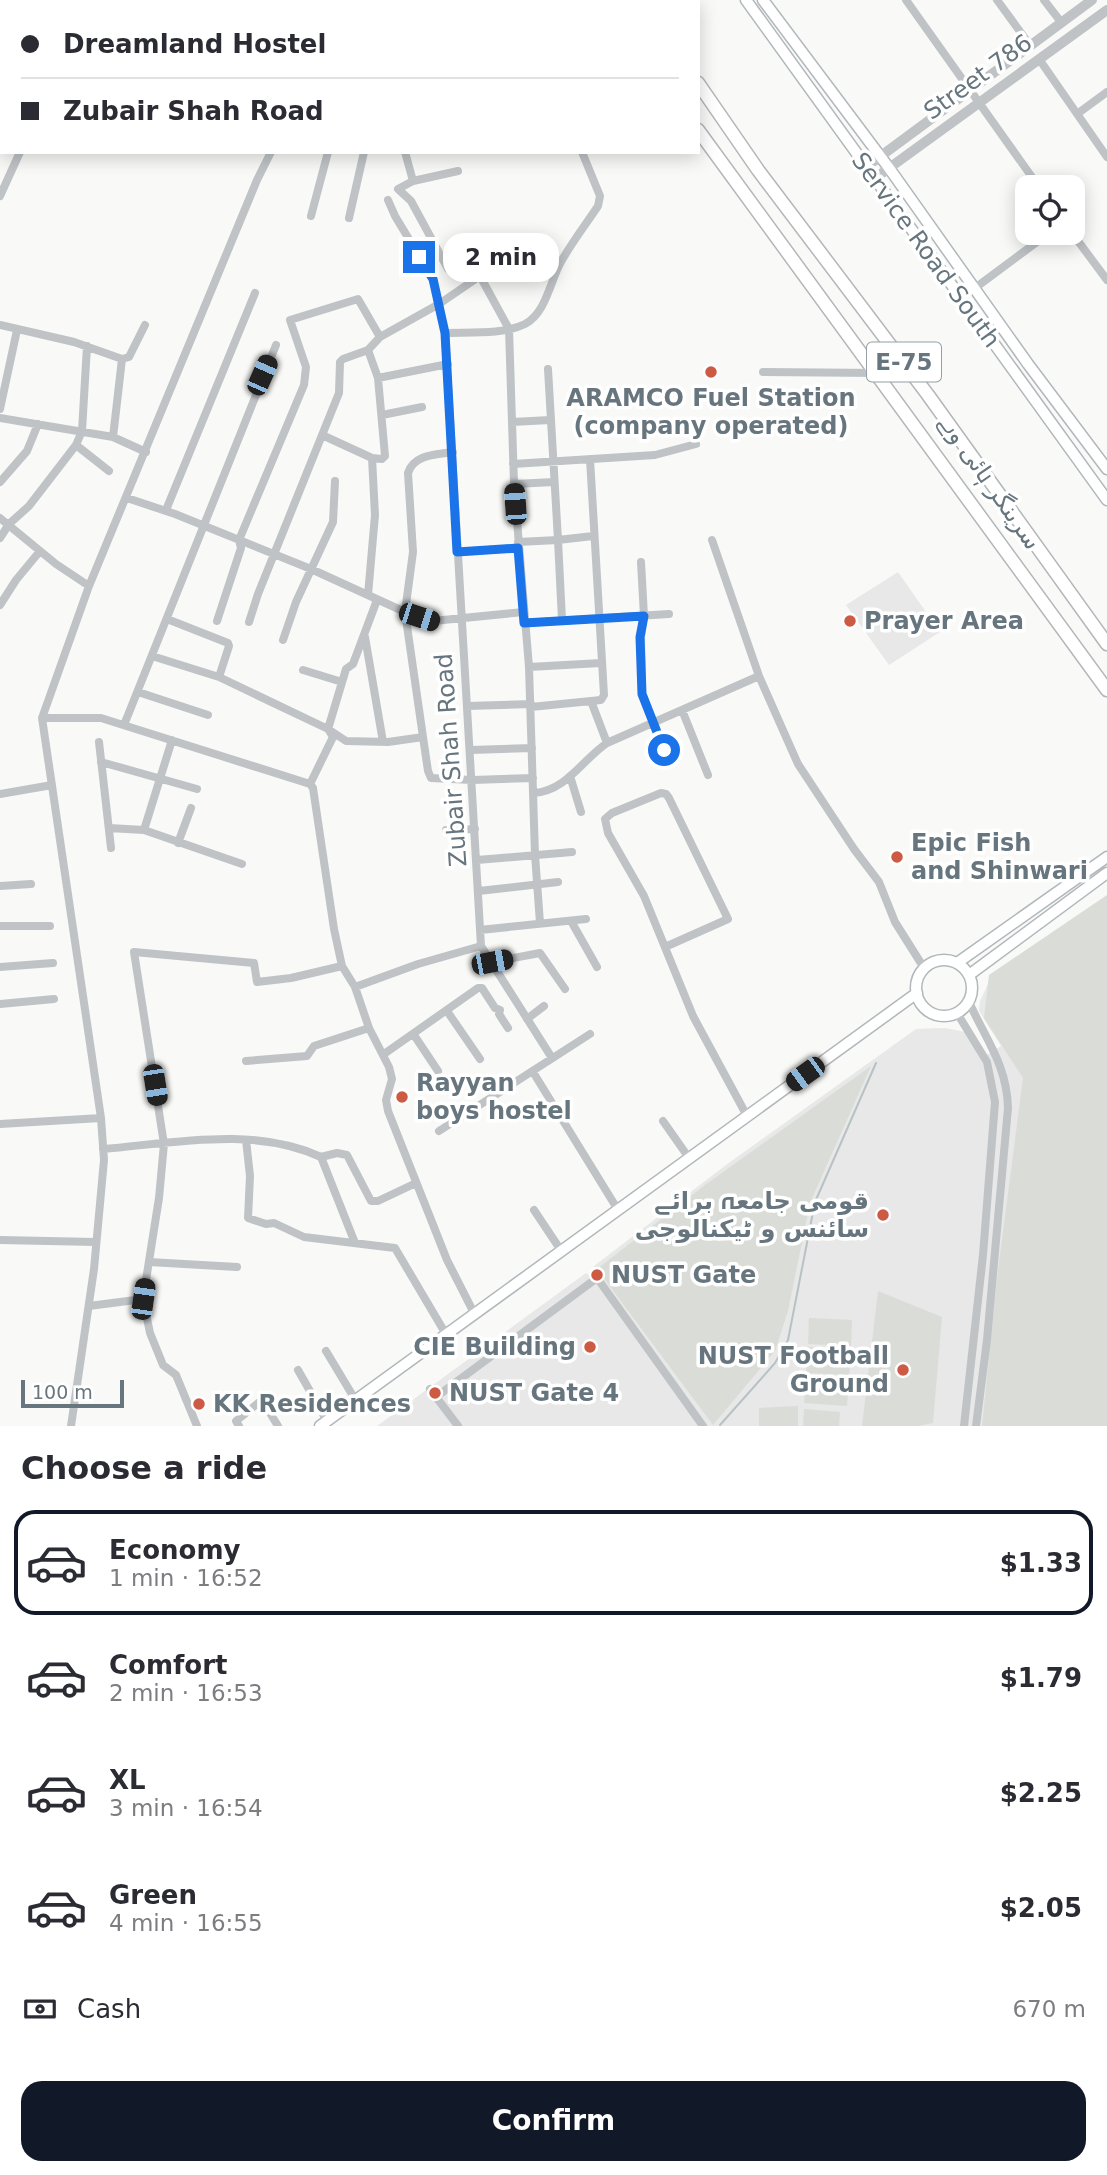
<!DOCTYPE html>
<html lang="en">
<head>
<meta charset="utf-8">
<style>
	:root { --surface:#fff; --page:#f7f7f7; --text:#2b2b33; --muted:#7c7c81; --line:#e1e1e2; --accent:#111827 }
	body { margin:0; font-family:"DejaVu Sans",Cairo,sans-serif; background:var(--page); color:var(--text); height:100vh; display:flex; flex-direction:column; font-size:26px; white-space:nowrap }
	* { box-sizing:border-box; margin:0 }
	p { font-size:23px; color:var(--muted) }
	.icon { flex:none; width:38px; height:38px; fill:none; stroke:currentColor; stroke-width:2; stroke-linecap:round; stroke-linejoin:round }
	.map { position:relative; height:1426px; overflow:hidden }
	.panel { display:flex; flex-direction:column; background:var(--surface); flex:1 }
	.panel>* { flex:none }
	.banner { position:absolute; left:0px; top:0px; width:700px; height:154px; box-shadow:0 4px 18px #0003; display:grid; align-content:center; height:154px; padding:0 21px; background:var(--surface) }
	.buttons { position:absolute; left:1015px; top:175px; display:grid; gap:14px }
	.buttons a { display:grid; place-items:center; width:70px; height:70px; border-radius:14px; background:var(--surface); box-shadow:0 4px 18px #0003; font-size:35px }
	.scale { position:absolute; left:21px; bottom:18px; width:103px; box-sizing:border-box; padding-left:7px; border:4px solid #67767e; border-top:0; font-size:19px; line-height:24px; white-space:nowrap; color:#67767e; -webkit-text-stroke:5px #fff; paint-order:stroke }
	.end { position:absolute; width:32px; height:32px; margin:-16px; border:9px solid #1a73e8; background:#fff; box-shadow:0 0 0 4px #fff }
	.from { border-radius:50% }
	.bubble { position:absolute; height:49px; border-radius:21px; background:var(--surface); box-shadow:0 4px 18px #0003; font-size:23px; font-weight:700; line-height:49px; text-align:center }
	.car { position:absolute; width:21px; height:42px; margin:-21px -10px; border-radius:9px; box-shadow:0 0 5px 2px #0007; background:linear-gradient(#222 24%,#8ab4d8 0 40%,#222 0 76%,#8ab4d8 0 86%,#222 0) }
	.banner b { display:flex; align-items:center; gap:24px; height:66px; font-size:26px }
	.banner b+b { border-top:2px solid var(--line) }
	.banner i { width:18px; height:18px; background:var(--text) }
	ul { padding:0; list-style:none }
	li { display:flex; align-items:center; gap:21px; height:105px; margin:0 14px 10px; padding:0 7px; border:4px solid transparent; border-radius:21px }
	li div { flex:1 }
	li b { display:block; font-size:26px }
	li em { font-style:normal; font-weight:700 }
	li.selected { border-color:var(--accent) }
	li>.icon { width:63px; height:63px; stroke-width:1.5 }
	h2 { padding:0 21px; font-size:32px; line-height:84px }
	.pay { display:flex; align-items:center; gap:18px; height:77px; padding:0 21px; font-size:26px }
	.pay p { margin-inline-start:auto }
	.button { display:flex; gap:14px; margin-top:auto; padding:14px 21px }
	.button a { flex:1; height:80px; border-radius:21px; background:var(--accent); color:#fff; font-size:28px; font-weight:700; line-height:80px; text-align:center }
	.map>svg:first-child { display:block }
</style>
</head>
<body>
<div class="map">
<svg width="1107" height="1426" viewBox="0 0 1107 1426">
	<rect width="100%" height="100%" fill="#f9f9f7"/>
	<!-- built -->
	<path fill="#e7e8e7" d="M898 572 940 632 889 665 846 605Z
		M1027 954 1107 1426H377L586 1273 589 1275 594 1272V1266L726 1165 916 1029 945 1028 965 1032 982 1058 1001 1046 979 1011 980 1001 988 984Z"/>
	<!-- green -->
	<path fill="#daddd7" d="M1107 895V1426H982L997 1278 1023 1078 984 1018 989 975Z
		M871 1066 810 1203 788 1311 775 1351 713 1425 597 1269 705 1185Z
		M878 1291 942 1317 933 1423 918 1426H862Z
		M809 1318 852 1320 851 1346 808 1344Z
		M808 1347 851 1350 849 1375 806 1373Z
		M806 1377 849 1380 847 1406 804 1403Z
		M798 1406V1426H759V1408Z
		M804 1409 840 1412 839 1426H803Z"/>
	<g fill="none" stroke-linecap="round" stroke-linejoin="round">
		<!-- stream -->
		<path stroke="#b7c2c5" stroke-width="2" d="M720 1425 775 1363 788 1340 815 1202 876 1063"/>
		<!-- secondary casing -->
		<g stroke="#b1b7bb" stroke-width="13">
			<path id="secondary" d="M746 0 1107 500
				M763 0 889 168 1028 364 1107 469
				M916 988a28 28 0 1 1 56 0a28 28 0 1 1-56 0Z
				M957 963 1107 857
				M969 975 1107 873
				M320 1426 917 993"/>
		</g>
		<!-- trunk casing -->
		<g stroke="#b3b7b9" stroke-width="15">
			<path id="trunk" d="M603 0 604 2
				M641 0 642 2
				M698 83 758 170 928 395 1107 644
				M698 130 1107 690"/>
		</g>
		<!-- minor -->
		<path stroke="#bfc3c6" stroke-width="8" d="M26 0V2
			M53 0V2
			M102 0V2
			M156 0V2
			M369 0V2
			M510 0 511 2
			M906 0 1039 187
			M997 0 1030 45
			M1044 0 1061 22
			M233 2 236 0
			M562 2 564 0
			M1039 59 1107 157
			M0 74H2
			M0 105 2 102
			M1077 114 1107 92
			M405 152 413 181
			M0 196 20 152
			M388 200 395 216 433 279 445 333 481 946 552 1058
			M311 216 328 152
			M349 218 364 152
			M1072 233 1107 280
			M448 269 411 201 398 189 413 181 458 171
			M975 288 1049 233
			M0 325 74 342 122 359
			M445 333C469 332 503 335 525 324 547 312 550 280 562 260 573 241 586 224 598 206L600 196 582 152
			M122 359 129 357 145 325
			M548 369 558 540 593 536
			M763 372 878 373
			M378 378 448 364
			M0 409 17 330
			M382 415 422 407
			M0 418 113 437 146 452
			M512 422 550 420
			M322 435 372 458
			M113 437 122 359
			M76 445 109 471
			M590 459 604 695 601 700 591 701 607 743
			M513 464 655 455 696 444
			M0 482 27 451 38 424
			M514 484 554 482
			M127 498 175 514 311 569 405 612 433 621 524 612
			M166 510 255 293
			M0 518 56 564 89 586
			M0 538 9 524 29 506 76 445 82 431 87 346
			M712 540 759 676 798 764 854 849 879 882 895 922 924 968
			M518 542 558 540 562 620
			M457 552 518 548
			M641 562 644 616 641 637 642 694 664 750
			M368 595 375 515 372 458 382 459 385 456 378 378 368 350
			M0 605 16 580 40 551
			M167 619 228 643 229 646 219 677
			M217 621 241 548 239 540 304 385 306 367 290 320 358 299 380 337
			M249 622 258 594 339 393 340 362 343 359 368 350 380 337 439 304 480 276 509 329 514 484 529 667 535 855 540 923
			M524 623 669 614
			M365 637 383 742
			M283 640 296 602 333 522 335 481
			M152 656 219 677 328 729 346 741 388 742 423 737 428 771 431 778 472 780 533 778
			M529 667 601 663
			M303 670 342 682
			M138 692 208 715
			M467 706 531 704
			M531 707 591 701
			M682 710 708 775
			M42 718H101L310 784 313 788 334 929 342 966 355 987 369 1028 389 1067 392 1079 386 1100 388 1111 447 1260 475 1315
			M124 725 276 345
			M423 737 405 612 413 552 408 473C414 454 436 455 453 452
			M99 742 111 848
			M471 750 532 748
			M101 762 197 789
			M570 776 581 812
			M310 784 333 737 328 729 346 669 353 664 377 600
			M534 793C566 791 582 760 607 743L759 676
			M0 794 52 785
			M109 828 144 830 242 864
			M144 830 172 740
			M446 830 475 829
			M178 843 191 808
			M477 860 572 852
			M0 886 31 884
			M479 891 558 882
			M571 921 597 967
			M0 926H50
			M480 930 586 919
			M665 947 728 919 669 798 666 794 661 793 612 813 605 819 608 833 644 896 693 1016 747 1116
			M492 962 540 953 565 989
			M0 967 53 963
			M355 987 418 964 481 946
			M969 1002C986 1040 1007 1065 1008 1108L987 1340 976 1426
			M0 1004 54 999
			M447 1011 480 1059
			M957 1013 987 1062 995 1102 983 1255 964 1426
			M527 1019 544 1006
			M414 1035 438 1071
			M384 1054 478 988H482L495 1008 500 1010 499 1014 508 1028
			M246 1061 307 1056 314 1046 369 1028
			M533 1072 618 1210
			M663 1121 689 1158
			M0 1124 101 1118
			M439 1131 590 1034
			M246 1140 250 1176 248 1218 266 1224 274 1223 304 1237 395 1248 447 1336
			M103 1149C174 1143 254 1126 321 1157L355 1243
			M321 1157 337 1153 347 1155 371 1201H378L416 1183
			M534 1210 562 1252
			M0 1240 96 1242
			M149 1262 237 1267
			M595 1275 703 1426
			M89 1306 143 1299
			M326 1351 356 1401
			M298 1370 327 1421
			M430 1389 458 1426
			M436 1397 597 1278
			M71 1426 94 1269 104 1160 101 1118 42 718 89 586 257 180 271 152
			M197 1426 176 1375 163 1365 150 1333 143 1299 159 1198 164 1144 134 952 254 963 257 982 291 978 342 966
			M239 1426 236 1421 262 1400 278 1426"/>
		<!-- tertiary -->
		<path stroke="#bfc3c6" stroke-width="10" d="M866 167 1092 0
			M874 179 1107 10"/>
		<!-- secondary -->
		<use href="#secondary" stroke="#fff" stroke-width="10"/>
		<!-- trunk -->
		<use href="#trunk" stroke="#fff" stroke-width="12"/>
	</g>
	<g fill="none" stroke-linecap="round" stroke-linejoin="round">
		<!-- route -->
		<path stroke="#1a73e8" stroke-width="9" d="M419 257 433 279 445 333 457 552 518 548 524 623 644 616 640 637 642 694 664 750"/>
	</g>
	<!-- markers -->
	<g fill="#cd5b44" stroke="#fff" stroke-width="2.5">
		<circle cx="711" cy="372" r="7"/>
		<circle cx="850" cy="621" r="7"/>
		<circle cx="897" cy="857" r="7"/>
		<circle cx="402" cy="1097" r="7"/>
		<circle cx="883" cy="1215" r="7"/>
		<circle cx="597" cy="1275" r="7"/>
		<circle cx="590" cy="1347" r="7"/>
		<circle cx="903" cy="1370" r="7"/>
		<circle cx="435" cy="1393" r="7"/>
		<circle cx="199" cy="1404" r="7"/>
	</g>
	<g text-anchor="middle" stroke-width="7" stroke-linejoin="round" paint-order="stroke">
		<!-- shield labels -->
		<rect fill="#fff" stroke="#959fa5" stroke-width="2" x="867" y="342.5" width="74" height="39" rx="5"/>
		<g font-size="23" font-weight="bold" fill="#67767e">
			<text x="904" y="370">E-75</text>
		</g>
		<!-- street labels -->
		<g font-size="24" fill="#67767e" stroke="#fff">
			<text transform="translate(978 77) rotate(-36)" y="8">Street 786</text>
			<text transform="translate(926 250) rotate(54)" y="8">Service Road South</text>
			<text transform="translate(990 482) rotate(55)" y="8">سرینگر ہائی وے</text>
			<text transform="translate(451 760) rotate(-94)" y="8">Zubair Shah Road</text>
		</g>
		<!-- poi labels -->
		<g font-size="24" font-weight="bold" fill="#67767e" stroke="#fff" text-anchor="start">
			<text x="711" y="406" text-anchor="middle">ARAMCO Fuel Station<tspan x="711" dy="28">(company operated)</tspan></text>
			<text x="864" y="629">Prayer Area</text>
			<text x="911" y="851">Epic Fish<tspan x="911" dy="28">and Shinwari</tspan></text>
			<text x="416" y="1091">Rayyan<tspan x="416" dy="28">boys hostel</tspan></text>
			<text x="869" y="1209" text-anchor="end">قومی جامعہ برائے<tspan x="869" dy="28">سائنس و ٹیکنالوجی</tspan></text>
			<text x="611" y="1283">NUST Gate</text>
			<text x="576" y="1355" text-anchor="end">CIE Building</text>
			<text x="889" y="1364" text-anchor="end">NUST Football<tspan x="889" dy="28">Ground</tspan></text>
			<text x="449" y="1401">NUST Gate 4</text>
			<text x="213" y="1412">KK Residences</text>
		</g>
	</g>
</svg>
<div class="buttons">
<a><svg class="icon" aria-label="locate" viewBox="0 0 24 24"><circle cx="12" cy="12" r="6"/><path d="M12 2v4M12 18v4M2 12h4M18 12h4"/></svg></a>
</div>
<div class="scale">100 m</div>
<i class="end from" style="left:664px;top:750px"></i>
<i class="end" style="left:419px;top:257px"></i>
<div class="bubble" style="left:443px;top:233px;width:116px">2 min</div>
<i class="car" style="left:262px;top:375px;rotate:24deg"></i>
<i class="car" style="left:515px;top:504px;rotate:356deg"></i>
<i class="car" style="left:419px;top:617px;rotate:108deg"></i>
<i class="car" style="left:492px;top:962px;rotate:79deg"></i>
<i class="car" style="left:805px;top:1074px;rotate:234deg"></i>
<i class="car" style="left:155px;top:1085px;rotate:171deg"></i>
<i class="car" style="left:143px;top:1299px;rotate:8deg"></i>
<div class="banner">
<b><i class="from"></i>Dreamland Hostel</b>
<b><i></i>Zubair Shah Road</b>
</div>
</div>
<section class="panel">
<h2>Choose a ride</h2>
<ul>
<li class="selected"><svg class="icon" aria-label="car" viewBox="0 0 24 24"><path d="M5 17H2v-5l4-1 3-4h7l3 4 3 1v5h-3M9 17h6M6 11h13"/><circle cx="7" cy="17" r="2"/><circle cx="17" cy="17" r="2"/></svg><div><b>Economy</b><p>1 min · 16:52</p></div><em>$1.33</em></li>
<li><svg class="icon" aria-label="car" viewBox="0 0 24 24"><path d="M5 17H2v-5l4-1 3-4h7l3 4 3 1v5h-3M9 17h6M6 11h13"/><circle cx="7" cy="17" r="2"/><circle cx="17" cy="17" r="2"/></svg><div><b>Comfort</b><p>2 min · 16:53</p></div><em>$1.79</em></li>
<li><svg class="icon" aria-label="car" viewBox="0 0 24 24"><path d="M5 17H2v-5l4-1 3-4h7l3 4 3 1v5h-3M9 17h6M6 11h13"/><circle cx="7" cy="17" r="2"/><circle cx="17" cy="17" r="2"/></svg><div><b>XL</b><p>3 min · 16:54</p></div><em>$2.25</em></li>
<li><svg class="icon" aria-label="car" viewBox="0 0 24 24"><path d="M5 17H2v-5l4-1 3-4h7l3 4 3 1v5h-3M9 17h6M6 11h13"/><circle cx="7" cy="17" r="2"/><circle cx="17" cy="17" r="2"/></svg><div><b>Green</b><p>4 min · 16:55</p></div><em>$2.05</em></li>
</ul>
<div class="pay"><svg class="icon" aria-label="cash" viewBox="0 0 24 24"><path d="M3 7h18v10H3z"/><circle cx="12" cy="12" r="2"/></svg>Cash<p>670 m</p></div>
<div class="button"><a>Confirm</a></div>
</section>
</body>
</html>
